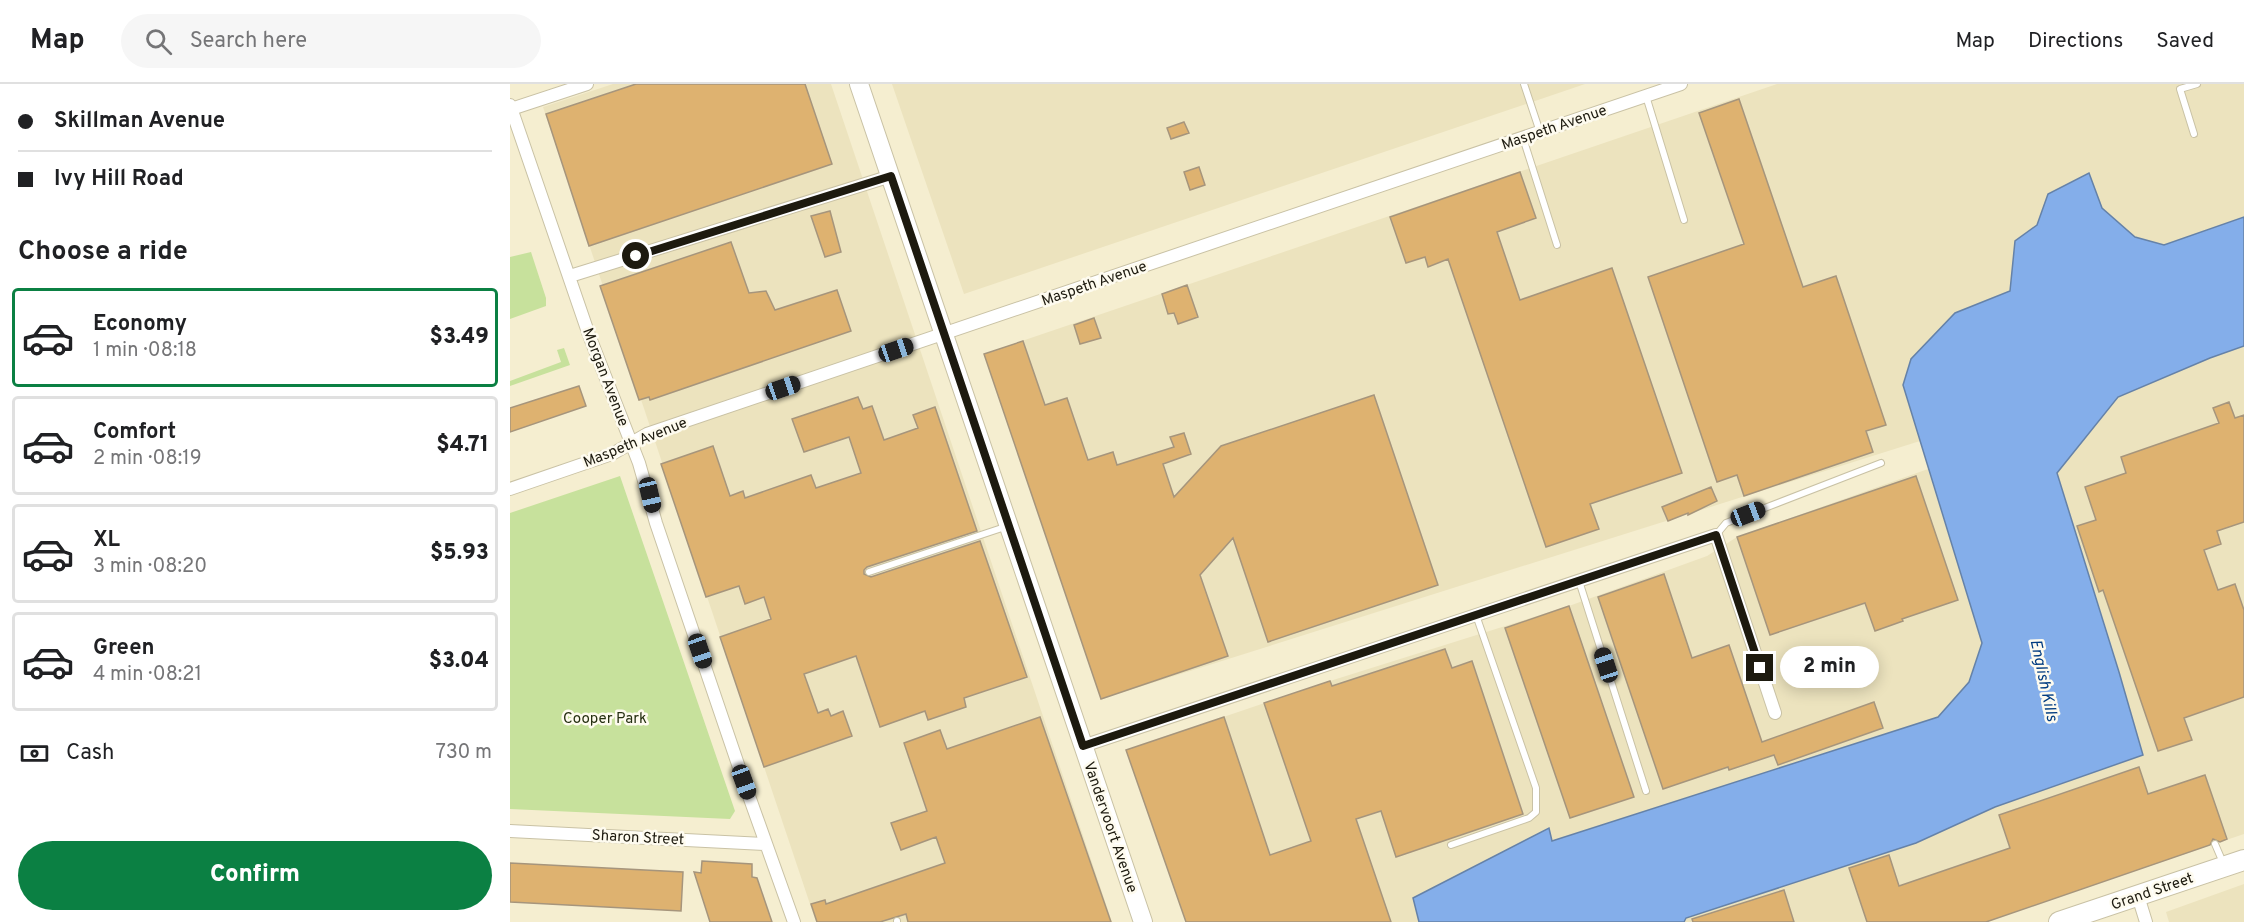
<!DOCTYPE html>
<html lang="en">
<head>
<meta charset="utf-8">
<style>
	:root { --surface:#fff; --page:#f6f6f6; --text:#202124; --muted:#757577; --line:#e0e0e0; --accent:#0b8043 }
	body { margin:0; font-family:Overpass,sans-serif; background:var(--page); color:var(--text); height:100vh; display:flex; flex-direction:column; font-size:22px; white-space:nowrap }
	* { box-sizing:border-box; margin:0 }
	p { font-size:20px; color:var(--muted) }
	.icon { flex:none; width:33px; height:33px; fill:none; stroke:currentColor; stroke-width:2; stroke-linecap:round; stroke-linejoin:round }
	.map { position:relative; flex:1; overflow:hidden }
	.sheet { display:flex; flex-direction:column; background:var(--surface); width:510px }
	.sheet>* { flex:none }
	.banner { display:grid; align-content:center; height:132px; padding:0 18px; background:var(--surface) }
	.end { position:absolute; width:27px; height:27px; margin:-14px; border:8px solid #1d1a0f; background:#fff; box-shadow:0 0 0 3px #fff }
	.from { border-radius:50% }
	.bubble { position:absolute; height:42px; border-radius:21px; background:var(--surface); box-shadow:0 3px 15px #0003; font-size:20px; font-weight:800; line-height:42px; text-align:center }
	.car { position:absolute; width:18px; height:36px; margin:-18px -9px; border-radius:8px; box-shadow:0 0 4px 2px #0007; background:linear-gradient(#222 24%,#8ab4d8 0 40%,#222 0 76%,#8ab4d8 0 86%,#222 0) }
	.banner b { display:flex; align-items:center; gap:21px; height:57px; font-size:22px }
	.banner b+b { border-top:2px solid var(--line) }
	.banner i { width:15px; height:15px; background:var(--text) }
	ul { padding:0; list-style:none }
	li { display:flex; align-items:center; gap:18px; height:99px; margin:0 12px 9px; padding:0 6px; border:3px solid var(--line); border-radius:6px }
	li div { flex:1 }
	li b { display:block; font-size:22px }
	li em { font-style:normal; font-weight:800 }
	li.on { border-color:var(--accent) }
	li>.icon { width:54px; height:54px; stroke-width:1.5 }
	h2 { padding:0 18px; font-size:27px; line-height:72px }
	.pay { display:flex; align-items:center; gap:15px; height:66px; padding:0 18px; font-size:22px }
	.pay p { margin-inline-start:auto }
	.button { display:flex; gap:12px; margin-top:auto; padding:12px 18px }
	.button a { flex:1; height:69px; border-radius:36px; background:var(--accent); color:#fff; font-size:24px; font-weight:800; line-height:69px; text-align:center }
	header { display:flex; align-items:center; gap:36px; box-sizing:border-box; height:84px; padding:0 30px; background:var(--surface); border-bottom:2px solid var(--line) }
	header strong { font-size:28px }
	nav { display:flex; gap:33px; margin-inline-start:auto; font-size:21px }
	.search { width:420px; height:54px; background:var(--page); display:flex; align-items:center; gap:15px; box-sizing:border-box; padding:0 21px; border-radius:33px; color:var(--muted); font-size:22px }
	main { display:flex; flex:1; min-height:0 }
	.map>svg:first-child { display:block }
</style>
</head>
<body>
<header>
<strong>Map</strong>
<div class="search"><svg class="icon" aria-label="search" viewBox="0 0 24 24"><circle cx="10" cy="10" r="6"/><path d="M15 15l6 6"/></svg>Search here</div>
<nav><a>Map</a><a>Directions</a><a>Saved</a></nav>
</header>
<main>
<section class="sheet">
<div class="banner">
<b><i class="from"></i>Skillman Avenue</b>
<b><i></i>Ivy Hill Road</b>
</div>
<h2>Choose a ride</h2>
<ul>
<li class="on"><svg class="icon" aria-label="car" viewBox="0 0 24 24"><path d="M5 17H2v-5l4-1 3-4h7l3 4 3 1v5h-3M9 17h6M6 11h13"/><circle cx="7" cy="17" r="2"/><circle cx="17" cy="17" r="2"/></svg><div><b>Economy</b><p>1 min · 08:18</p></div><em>$3.49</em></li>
<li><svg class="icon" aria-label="car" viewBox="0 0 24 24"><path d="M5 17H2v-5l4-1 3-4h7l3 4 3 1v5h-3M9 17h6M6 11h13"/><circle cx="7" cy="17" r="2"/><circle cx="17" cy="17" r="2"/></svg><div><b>Comfort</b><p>2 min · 08:19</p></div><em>$4.71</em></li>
<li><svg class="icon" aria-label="car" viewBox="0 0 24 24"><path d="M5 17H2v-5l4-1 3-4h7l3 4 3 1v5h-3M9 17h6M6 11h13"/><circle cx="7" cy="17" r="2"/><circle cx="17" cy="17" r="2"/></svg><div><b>XL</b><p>3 min · 08:20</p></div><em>$5.93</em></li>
<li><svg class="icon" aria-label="car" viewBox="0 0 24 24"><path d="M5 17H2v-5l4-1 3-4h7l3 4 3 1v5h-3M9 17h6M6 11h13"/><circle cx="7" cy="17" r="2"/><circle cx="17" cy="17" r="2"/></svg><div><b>Green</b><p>4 min · 08:21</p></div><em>$3.04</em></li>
</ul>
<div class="pay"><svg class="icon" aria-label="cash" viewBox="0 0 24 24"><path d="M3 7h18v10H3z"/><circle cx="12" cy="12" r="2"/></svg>Cash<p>730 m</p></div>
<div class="button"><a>Confirm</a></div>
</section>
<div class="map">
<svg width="1734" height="838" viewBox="0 0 1734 838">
	<rect width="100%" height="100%" fill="#f5eed0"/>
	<!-- built -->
	<path fill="#ece3be" d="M103 0H321L602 838H306L33 23Z
		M382 0H1075L454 210Z
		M1267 0H1734V133L1654 161 1625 153 1592 124 1579 90 1538 110 1528 141 1505 157 1501 207 1445 229 1393 301 1410 357 591 615 474 270Z
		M1734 262V750L1474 838H1174L1176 834 1406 759 1485 723 1633 671 1602 563 1547 389 1608 313 1700 274Z
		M1418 385 1472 559 1459 598 1428 633 1041 757 1040 745 903 814 909 838H676L616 666 820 597 1059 522 1197 472 1227 453Z
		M1734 800V838H1659L1656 828Z"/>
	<!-- green -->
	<path fill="#c7e19c" d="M21 168 36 214V222L0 235V173Z
		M54 264 60 281 0 302V297L51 278 47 266Z
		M110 392 225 727 220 735 0 725V429Z"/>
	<!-- water -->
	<path fill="#84aeea" stroke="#6582a8" stroke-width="1.5" d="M1579 89 1592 124 1625 153 1654 161 1734 133V262L1700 274 1608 313 1547 389 1609 588 1633 671 1485 723 1406 759 1176 834 1174 838H909L903 814 1039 744 1042 757 1428 633 1459 598 1472 559 1393 301 1401 275 1445 229 1500 207 1505 157 1527 141 1538 110Z"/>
	<!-- building -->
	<path fill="#deb270" stroke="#a6957c" stroke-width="1.5" d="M126 0H295L322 80 79 162 36 30Z
		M1229 15 1293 203 1326 192 1376 341 1356 347 1363 368 1234 412 1227 391 1207 398 1138 193 1234 160 1189 29Z
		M674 38 679 49 661 55 657 44Z
		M689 83 695 101 680 106 674 88Z
		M1010 88 1026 134 987 148 1010 216 1102 184 1172 389 1080 420 1089 445 1036 463 938 175 918 183 915 173 896 179 880 133Z
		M320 127 331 168 315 173 301 132Z
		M221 158 239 209 256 207 265 226 327 206 341 247 140 316 139 313 129 316 90 202Z
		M677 201 688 233 668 240 664 229 658 230 652 210Z
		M584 234 591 254 570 260 564 241Z
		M513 257 535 321 557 314 578 376 603 368 607 381 664 363 660 353 674 349 681 370 653 380 664 413 711 362 864 311 928 501 758 558 723 454 690 491 718 572 591 615 474 270Z
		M69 302 76 322 0 348V324Z
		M348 313 353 325 362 322 374 356 408 344 403 331 425 323 467 447 357 483 354 486V490L361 493 470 457 517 593 454 614 456 623 418 636 415 627 370 643 346 572 294 590 308 629 318 625 321 632 333 627 342 652 254 683 210 553 261 535 254 513 235 520 229 502 196 513 151 380 203 362 220 412 233 407 235 414 301 391 306 404 351 389 339 353 294 368 282 335Z
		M1719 318 1725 334 1734 331V438L1707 447 1711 460 1694 466 1708 506 1725 500 1734 526V613L1674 634 1682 656 1648 667 1593 506 1589 508 1567 442 1586 436 1575 403 1616 389 1611 373 1709 339 1703 324Z
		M1406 392 1448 516 1392 535 1393 537 1365 547 1355 519 1260 551 1227 453Z
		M1201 403 1207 417 1178 431V429L1158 437 1152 423Z
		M1154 490 1182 574 1219 561 1252 658 1364 618 1373 644 1268 681 1264 671 1219 686 1218 683 1153 705 1088 513Z
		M1059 522 1124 713 1060 734 995 544Z
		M935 565 942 584 962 577 1013 730 886 773 871 727 846 735 881 838H676L616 666 714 633 760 771 801 757 754 619 820 597 822 602Z
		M530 633 601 838H398L396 830 370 838H307L301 820 315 816 316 820 435 779 426 753 391 766 381 739 417 727 394 659 430 646 437 665Z
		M1629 683 1638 710 1695 691 1717 755 1710 758 1703 755 1700 761 1476 838H1357L1339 784 1379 771 1389 802 1500 764 1489 731Z
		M192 777 242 780V793L247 794 262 838H200L184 788 191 789Z
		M0 779 173 788 171 827 0 818Z
		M1274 806 1284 838H1183L1182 835Z"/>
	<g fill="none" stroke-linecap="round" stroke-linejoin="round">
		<!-- service casing -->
		<g stroke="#c9c2a5" stroke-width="8">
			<path id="service" d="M1014 0 1030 48
				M1136 12 1174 136
				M1684 50 1670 5 1687 0
				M1013 54 1047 161
				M1206 451 1216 439 1371 379
				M359 488 498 442
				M1069 497 1136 707
				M1705 760 1714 781
				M941 761 1019 734 1026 728V704L966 531
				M387 837V838"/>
		</g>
		<!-- minor casing -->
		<g stroke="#c9c2a5" stroke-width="14">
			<path id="minor" d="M0 21 79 251 129 379 146 439 234 698 284 838
				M1 25 77 0
				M60 192 381 92
				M0 405 102 370 137 350 1171 0
				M573 662 1206 451 1265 629
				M0 747 256 760
				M1628 812 1636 838"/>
		</g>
		<!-- secondary casing -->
		<g stroke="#c9c2a5" stroke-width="20">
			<path id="secondary" d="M349 0 633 838"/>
		</g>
		<!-- primary casing -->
		<g stroke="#c9c2a5" stroke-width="22">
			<path id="primary" d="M1549 838 1734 776"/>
		</g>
		<!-- service -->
		<use href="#service" stroke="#fff" stroke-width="6"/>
		<!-- minor -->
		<use href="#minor" stroke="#fff" stroke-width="12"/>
		<!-- secondary -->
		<use href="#secondary" stroke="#fff" stroke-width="18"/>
		<!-- primary -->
		<use href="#primary" stroke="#fff" stroke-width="20"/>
	</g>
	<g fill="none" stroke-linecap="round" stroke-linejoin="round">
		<!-- route -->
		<path stroke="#1d1a0f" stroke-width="8" d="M126 172 381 92 573 662 1206 451 1250 584"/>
	</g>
	<g text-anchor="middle" stroke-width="5" stroke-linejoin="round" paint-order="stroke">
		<!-- street labels -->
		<g font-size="15" fill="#1d1a0f" stroke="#fefbef">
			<text transform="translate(1044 43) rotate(-19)" y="5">Maspeth Avenue</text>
			<text transform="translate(584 199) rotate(-19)" y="5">Maspeth Avenue</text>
			<text transform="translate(96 293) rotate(69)" y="5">Morgan Avenue</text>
			<text transform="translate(125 358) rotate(-22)" y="5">Maspeth Avenue</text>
			<text transform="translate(601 743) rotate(71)" y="5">Vandervoort Avenue</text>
			<text transform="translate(128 753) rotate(3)" y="5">Sharon Street</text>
			<text transform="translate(1642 807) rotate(-19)" y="5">Grand Street</text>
		</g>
		<!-- park labels -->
		<g font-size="15" fill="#252f11" stroke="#fefbef">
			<text x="95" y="639">Cooper Park</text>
		</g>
		<!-- water labels -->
		<g font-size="16" font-style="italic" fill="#003b80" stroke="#fefbef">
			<text transform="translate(1535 596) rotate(78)" y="6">English Kills</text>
		</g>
	</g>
</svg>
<i class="end from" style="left:126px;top:172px"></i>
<i class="end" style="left:1250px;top:584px"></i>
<div class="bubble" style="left:1270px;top:562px;width:99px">2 min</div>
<i class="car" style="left:386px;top:266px;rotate:71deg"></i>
<i class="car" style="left:273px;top:304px;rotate:71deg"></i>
<i class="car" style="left:140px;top:411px;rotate:167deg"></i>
<i class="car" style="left:1238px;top:430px;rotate:69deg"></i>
<i class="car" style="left:190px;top:567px;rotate:161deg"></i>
<i class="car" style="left:1096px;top:581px;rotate:342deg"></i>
<i class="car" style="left:234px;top:698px;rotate:160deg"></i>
</div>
</main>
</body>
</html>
